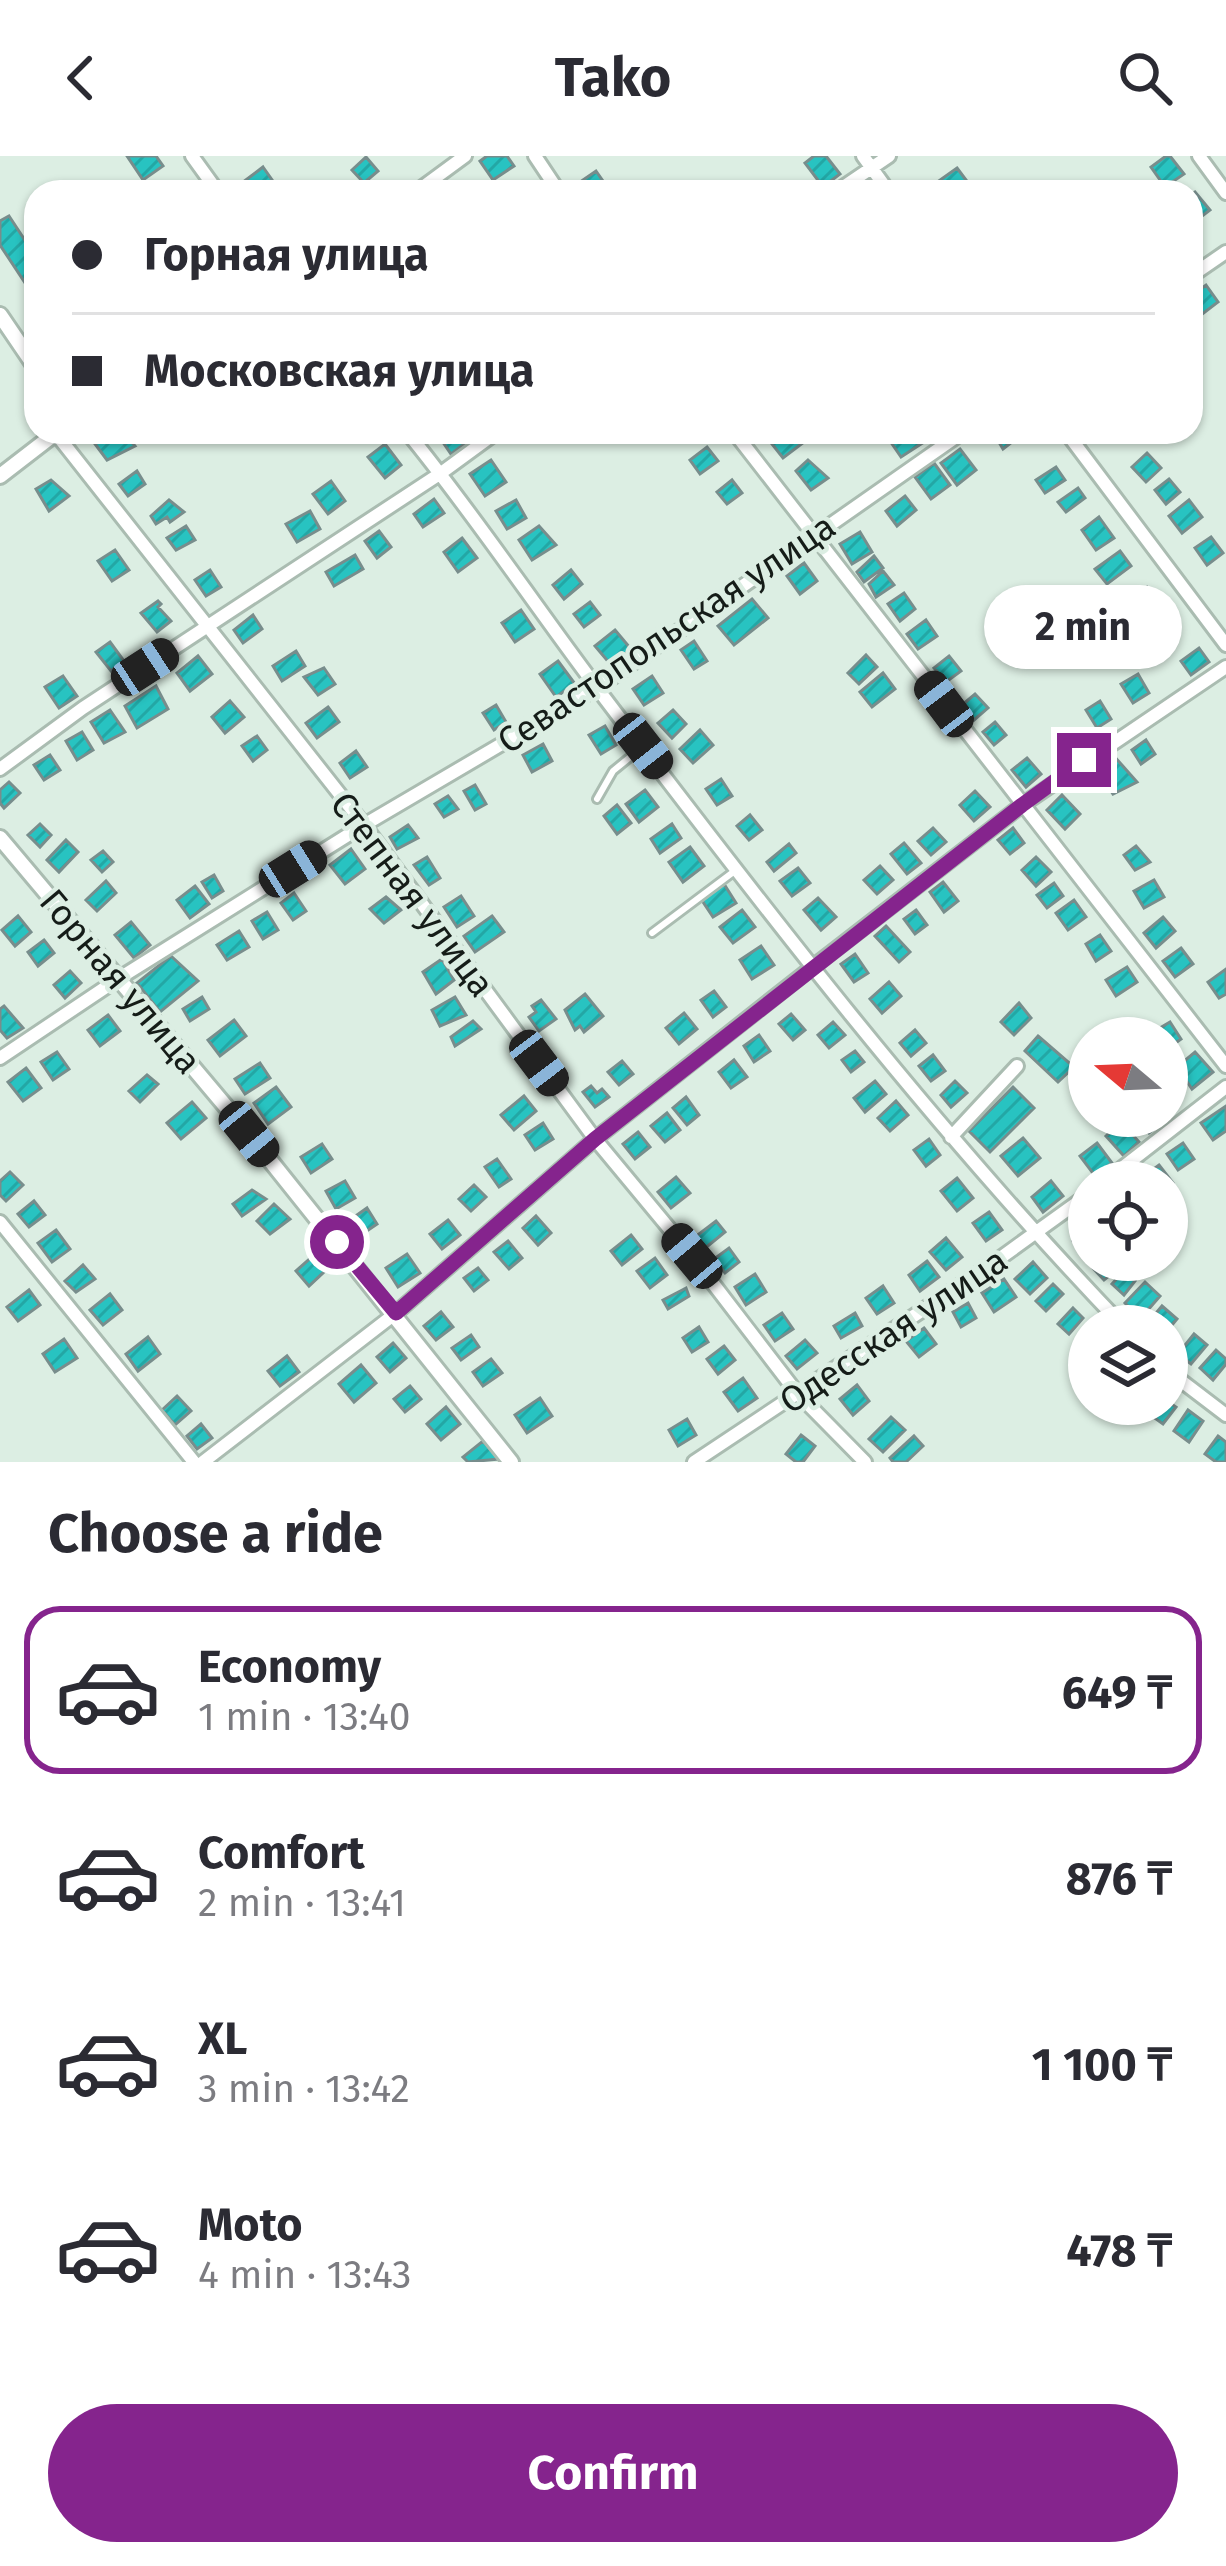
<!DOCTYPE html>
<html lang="en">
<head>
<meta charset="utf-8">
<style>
	:root { --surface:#fff; --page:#f2f2f3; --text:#2b2b33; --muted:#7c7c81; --line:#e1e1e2; --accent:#85248d }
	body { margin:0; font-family:"Fira Sans",sans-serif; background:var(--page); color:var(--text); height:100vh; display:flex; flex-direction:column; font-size:45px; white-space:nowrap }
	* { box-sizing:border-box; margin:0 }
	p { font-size:39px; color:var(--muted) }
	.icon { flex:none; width:66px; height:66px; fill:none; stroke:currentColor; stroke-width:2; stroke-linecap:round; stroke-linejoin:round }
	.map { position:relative; height:1306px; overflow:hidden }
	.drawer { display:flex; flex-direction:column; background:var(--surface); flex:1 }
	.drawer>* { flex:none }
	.guide { position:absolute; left:24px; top:24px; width:1179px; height:264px; border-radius:36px; box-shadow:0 3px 9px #0004; display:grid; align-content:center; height:264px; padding:0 48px; background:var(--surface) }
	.needle { width:78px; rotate:289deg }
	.fabs { position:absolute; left:1068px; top:861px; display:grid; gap:24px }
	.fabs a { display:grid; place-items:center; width:120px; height:120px; border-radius:50%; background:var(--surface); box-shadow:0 3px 9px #0004; font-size:60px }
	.end { position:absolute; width:54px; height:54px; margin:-27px; border:15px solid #85248d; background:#fff; box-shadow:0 0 0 6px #fff }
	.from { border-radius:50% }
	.bubble { position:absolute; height:84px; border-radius:42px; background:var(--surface); box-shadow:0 3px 9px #0004; font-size:39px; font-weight:700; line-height:84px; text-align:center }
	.car { position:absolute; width:36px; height:72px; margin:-36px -18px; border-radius:15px; box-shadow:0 0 9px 3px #0007; background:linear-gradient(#222 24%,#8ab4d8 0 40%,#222 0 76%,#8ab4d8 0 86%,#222 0) }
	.guide b { display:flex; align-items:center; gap:42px; height:114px; font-size:45px }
	.guide b+b { border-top:3px solid var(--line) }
	.guide i { width:30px; height:30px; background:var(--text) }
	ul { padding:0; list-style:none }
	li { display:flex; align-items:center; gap:36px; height:168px; margin:0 24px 18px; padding:0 24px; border:6px solid transparent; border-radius:36px }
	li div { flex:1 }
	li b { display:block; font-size:45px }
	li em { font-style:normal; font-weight:700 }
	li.active { border-color:var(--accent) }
	li>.icon { width:108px; height:108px; stroke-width:1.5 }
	h2 { padding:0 48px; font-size:54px; line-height:144px }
	.primary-button { display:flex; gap:24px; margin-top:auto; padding:24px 48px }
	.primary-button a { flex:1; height:138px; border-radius:72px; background:var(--accent); color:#fff; font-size:48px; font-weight:700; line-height:138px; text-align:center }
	header { display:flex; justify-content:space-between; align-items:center; height:156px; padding:0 48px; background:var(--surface); font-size:54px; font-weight:700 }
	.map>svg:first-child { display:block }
</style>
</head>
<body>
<header><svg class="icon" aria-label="back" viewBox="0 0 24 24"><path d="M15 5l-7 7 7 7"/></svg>Tako<svg class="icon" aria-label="search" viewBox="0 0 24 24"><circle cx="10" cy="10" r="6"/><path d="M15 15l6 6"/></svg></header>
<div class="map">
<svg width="1226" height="1306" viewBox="0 0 1226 1306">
	<defs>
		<pattern id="building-hatch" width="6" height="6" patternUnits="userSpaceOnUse" patternTransform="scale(3)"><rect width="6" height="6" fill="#28c3c1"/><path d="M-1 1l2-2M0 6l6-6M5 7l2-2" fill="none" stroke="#23a7a5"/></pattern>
	</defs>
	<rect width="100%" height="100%" fill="#dceee3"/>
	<!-- building -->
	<path fill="url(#building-hatch)" stroke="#788d8c" stroke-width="3" d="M127 0H156L163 10 143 24Z
		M487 0H507L514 10 493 24 480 5Z
		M814 0H826L840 18 823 31 805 7Z
		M1166 0H1170L1184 18 1165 31 1151 11Z
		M366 1 378 15 364 27 352 14Z
		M263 11 275 28 263 36H250L243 26Z
		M957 12 969 28 958 36H938L933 29Z
		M596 15 605 28 588 36 580 26Z
		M1195 36 1210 54 1197 64 1191 56V39Z
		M9 60 36 101V136L33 139 0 89V65Z
		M1206 129 1218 146 1201 159 1191 140Z
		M118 276H123L135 290 107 304 95 288Z
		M449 276H460L467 286 451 298 440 282Z
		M788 276H795L804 286 783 302 772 288Z
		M903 276H917L924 286 901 301 890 285Z
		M993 276H1025L1003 293Z
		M385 288 401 309 385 322 368 301Z
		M707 291 718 305 700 318 690 304Z
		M960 293 976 314 957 329 941 307Z
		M1147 297 1161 312 1146 326 1132 311Z
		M491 304 506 326 485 340 470 318Z
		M808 304 828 322 811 334 796 315Z
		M934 307 950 329 931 343 915 321Z
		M1056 311 1065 324 1045 337 1036 324Z
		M137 315 145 328 128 340 119 328Z
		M1169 323 1180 336 1166 348 1155 334Z
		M51 324 69 340 49 355 36 333Z
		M732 324 742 337 727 348 717 336Z
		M331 325 345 345 328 358 313 338Z
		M1078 332 1085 342 1066 356 1058 346Z
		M905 340 916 354 897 370 886 355Z
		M434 343 444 357 423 371 414 358Z
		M169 344 184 356 170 366 167 361 156 368 151 360Z
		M516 344 526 362 507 373 496 355Z
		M1189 344 1202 361 1182 377 1169 360Z
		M310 355 320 373 297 386 286 368Z
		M1099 361 1114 382 1096 394 1082 374Z
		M186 370 195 384 176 394 167 382Z
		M539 370 556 389 532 404 519 384Z
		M379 375 391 391 377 402 365 385Z
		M860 376 872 396 852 408 840 388Z
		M1211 381 1223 397 1207 409 1195 392Z
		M462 382 477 402 458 416 444 396Z
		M115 394 129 414 112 425 98 405Z
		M1120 395 1131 410 1107 428 1095 413Z
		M355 399 363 413 334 430 326 416Z
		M874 400 883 412 864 426 857 416Z
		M804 407 817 425 800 438 787 420Z
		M210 414 221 431 206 440 195 424Z
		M571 414 582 428 564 443 553 429Z
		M883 415 894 429 876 441 869 428Z
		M1147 431 1159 447 1136 463 1125 448Z
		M904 437 915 453 900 465 888 448Z
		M752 443 768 462 734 489 718 470Z
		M158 445 161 448 158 451 171 465 157 476 141 457Z
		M590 446 600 459 584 471 574 458Z
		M521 454 534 473 515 486 502 467Z
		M1168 455 1178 470 1155 487 1144 472Z
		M253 459 262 473 243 487 234 474Z
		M926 464 937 480 918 493 907 478Z
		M615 474 631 493 611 509 595 490Z
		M694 485 707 505 694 513 681 494Z
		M110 486 124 505 111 515 96 496Z
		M1199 492 1209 506 1191 519 1181 505Z
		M296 495 305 510 282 525 273 510Z
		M866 499 877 511 859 528 848 517Z
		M198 500 212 518 190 535 177 517Z
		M949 500 961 515 946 526 934 512Z
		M558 505 575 528 556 541 540 518Z
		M324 512 335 528 318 539 304 521Z
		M883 517 895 533 872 551 860 536Z
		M1138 518 1149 537 1133 547 1121 528Z
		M63 520 77 540 59 552 45 531Z
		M652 520 663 537 644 549 633 533Z
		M156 530 168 553 137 572 125 550Z
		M975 538 988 552 974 564 962 549Z
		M230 545 244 561 225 577 212 561Z
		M1100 545 1111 563 1097 572 1086 554Z
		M496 549 506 566 494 574 483 557Z
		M328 551 339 566 317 582 306 567Z
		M110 554 125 576 104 587 91 566Z
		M673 554 686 568 672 582 658 567Z
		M995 566 1006 579 994 589 983 576Z
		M605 570 616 589 601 598 589 579Z
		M700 574 713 589 693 607 680 593Z
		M82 576 93 594 77 604 66 585Z
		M257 580 267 594 253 605 242 590Z
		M1146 584 1155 598 1141 608 1132 594Z
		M543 588 552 605 532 616 523 599Z
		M356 595 367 611 350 622 340 607Z
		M50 599 60 614 44 624 34 609Z
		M1113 599 1137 626 1113 638 1095 610Z
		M1027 602 1041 618 1026 631 1012 614Z
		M721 623 732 640 717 649 706 633Z
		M9 626 20 637 4 652 0 647V634Z
		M475 629 486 648 475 654 464 635Z
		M645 634 658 651 639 666 626 648Z
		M975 635 990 651 974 665 960 649Z
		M1062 639 1080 658 1065 673 1047 654Z
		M448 640 458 653 444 661 435 648Z
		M617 649 631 667 617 678 604 660Z
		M750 659 762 674 749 684 737 670Z
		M40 668 51 679 40 691 28 679Z
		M672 668 681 682 660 697 651 683Z
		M408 669 418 682 397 693 390 681Z
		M933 672 946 686 931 699 918 685Z
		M1013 672 1024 687 1010 698 998 684Z
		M66 684 78 696 59 716 47 704Z
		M904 687 921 707 907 718 891 698Z
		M789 688 796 697 774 715 767 706Z
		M1136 690 1150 706 1135 714 1124 699Z
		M690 691 704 710 683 726 669 706Z
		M351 693 365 713 345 728 330 709Z
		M103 695 113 706 102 716 91 704Z
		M427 701 440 722 429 729 414 709Z
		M1036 701 1051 716 1036 730 1022 714Z
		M880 710 893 724 877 738 864 724Z
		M798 712 810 727 792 740 780 725Z
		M214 719 223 735 212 742 202 726Z
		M1154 724 1164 741 1144 752 1134 735Z
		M106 725 116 737 97 755 86 744Z
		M943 726 958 745 944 756 930 736Z
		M1054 727 1063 740 1047 752 1037 739Z
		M724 728 736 747 713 761 701 743Z
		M195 730 209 748 190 762 177 744Z
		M294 737 306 755 293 764 281 747Z
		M461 740 474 760 457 771 444 751Z
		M386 741 401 754 384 767 370 753Z
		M818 742 836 761 821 774 804 754Z
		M1074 744 1086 761 1068 774 1056 757Z
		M742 754 755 771 733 787 720 771Z
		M916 754 927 769 915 778 904 763Z
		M267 756 278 774 263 783 252 765Z
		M18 760 31 776 15 790 2 774Z
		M492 760 504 776 475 796 464 780Z
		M1163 761 1175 775 1156 792 1144 777Z
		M131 766 150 789 134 802 115 779Z
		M886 770 910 796 899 806 875 780Z
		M239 775 249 791 227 804 217 789Z
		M1100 779 1111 795 1096 805 1086 788Z
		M44 784 54 797 38 810 28 796Z
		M761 790 774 809 752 823 740 804Z
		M1181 792 1193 808 1175 821 1163 805Z
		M855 798 868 817 854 826 841 808Z
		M171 800 198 825 160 856 137 827Z
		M442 803 454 824 436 838 423 816Z
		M1127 811 1137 826 1116 840 1106 824Z
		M1226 813V838L1219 842 1208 826Z
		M70 815 81 827 65 842 54 829Z
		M889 826 901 840 882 857 870 843Z
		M714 835 726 851 713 861 701 844Z
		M585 838 603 860 584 876 580 870 575 874 565 854Z
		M202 841 209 853 190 865 183 853Z
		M455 841 466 859 440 870 432 854Z
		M541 844 556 863 539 875 529 861 536 856 532 850Z
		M1019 847 1031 862 1014 879 1001 866Z
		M4 850 23 872 7 882 0 874V853Z
		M684 857 697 873 679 888 666 872Z
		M791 858 805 874 793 884 779 868Z
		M108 859 120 875 100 890 88 874Z
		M234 864 246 880 220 900 208 884Z
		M473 865 481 873 455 890 451 881Z
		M833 866 845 879 829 892 818 879Z
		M1170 866 1181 883 1167 893V882H1143Z
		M915 874 926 887 911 900 900 887Z
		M759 879 770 895 754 906 744 890Z
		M1038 880 1074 911 1058 926 1025 895Z
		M855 895 864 906 851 916 842 904Z
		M57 896 69 913 53 924 41 906Z
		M1195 896 1213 916 1192 933 1177 911Z
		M933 899 945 915 931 925 919 910Z
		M734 904 747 921 731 932 719 916Z
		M622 905 633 918 619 929 608 916Z
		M260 907 270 922 245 938 235 923Z
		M26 912 41 932 23 945 8 926Z
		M147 919 158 928 140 946 129 935Z
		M875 925 886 938 865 956 854 942Z
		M955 925 967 937 951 951 941 939Z
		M591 930 597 937 602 933 609 941 595 951 583 936Z
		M591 930 597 937 602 933 609 941 595 951 583 936Z
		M276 931 291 951 268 968 254 947Z
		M1013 931 1034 952 990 996 969 975Z
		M524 940 536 955 514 974 501 959Z
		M686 941 699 959 687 969 673 952Z
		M896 945 908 959 890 975 878 962Z
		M192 946 206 962 181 983 167 967Z
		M1226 950V975L1213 984 1201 967Z
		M667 957 680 974 665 986 651 970Z
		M1165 960 1167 963 1149 977 1136 961Z
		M1121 966 1139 986 1124 1000 1106 980Z
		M543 967 553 983 535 994 525 979Z
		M543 967 553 983 535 994 525 979Z
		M638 976 650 991 635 1003 623 988Z
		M638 976 650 991 635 1003 623 988Z
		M1023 982 1040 1002 1018 1020 1001 1000Z
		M929 983 940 999 926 1010 914 994Z
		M1097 987 1112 1007 1095 1020 1080 1000Z
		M1183 987 1194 1003 1178 1014 1167 998Z
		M322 988 332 1003 311 1017 301 1001Z
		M497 1003 511 1023 499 1031 485 1011Z
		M1159 1009 1173 1027 1167 1032V1026H1136Z
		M10 1016 23 1029 6 1045 0 1039V1025Z
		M676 1021 690 1037 671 1052 658 1036Z
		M957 1022 973 1042 957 1055 941 1035Z
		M345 1025 355 1042 336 1053 326 1035Z
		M1051 1025 1063 1040 1043 1056 1032 1041Z
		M474 1029 486 1041 471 1055 459 1043Z
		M252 1034 266 1043 242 1060 233 1048Z
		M34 1045 45 1059 29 1071 18 1058Z
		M274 1048 290 1063 270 1078 257 1065Z
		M367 1052 377 1068 358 1081 347 1066Z
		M989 1056 1002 1074 986 1085 973 1067Z
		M536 1060 551 1077 538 1089 523 1072Z
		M448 1064 460 1079 442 1093 430 1078Z
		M716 1065 725 1076 704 1093 695 1081Z
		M1089 1072V1098L1086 1100 1073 1085Z
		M56 1074 70 1093 52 1106 38 1087Z
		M631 1079 642 1093 622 1109 611 1095Z
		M946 1082 962 1101 946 1114 930 1096Z
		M508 1085 522 1102 509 1113 494 1096Z
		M729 1092 739 1106 725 1117 714 1103Z
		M407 1098 420 1117 398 1131 386 1112Z
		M407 1098 420 1117 398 1131 386 1112Z
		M313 1100 325 1115 309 1130 296 1115Z
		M655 1102 667 1119 650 1132 637 1115Z
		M1095 1104H1129L1104 1124 1090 1109Z
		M927 1105 939 1121 920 1135 909 1119Z
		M1033 1106 1047 1122 1030 1138 1015 1123Z
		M83 1109 95 1123 76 1136 65 1125Z
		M478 1112 488 1124 474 1135 464 1122Z
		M1123 1116 1135 1125 1124 1139 1112 1128Z
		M755 1118 766 1136 746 1149 735 1131Z
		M1004 1123 1016 1141 994 1156 982 1137Z
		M1145 1126 1160 1140 1140 1163 1125 1147Z
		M1053 1128 1063 1138 1046 1155 1036 1145Z
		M883 1130 894 1147 877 1158 866 1142Z
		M686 1132 689 1140 668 1153 663 1144Z
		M29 1134 40 1149 18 1165 7 1151Z
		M110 1138 122 1154 103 1169 90 1154Z
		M968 1147 976 1162 961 1171 953 1156Z
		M1162 1150 1177 1163 1167 1175V1170L1147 1168Z
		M1073 1152 1083 1162 1069 1178 1058 1168Z
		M441 1156 453 1171 436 1184 424 1170Z
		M782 1157 793 1173 775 1185 764 1169Z
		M855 1157 862 1170 841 1182 834 1170Z
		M699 1171 708 1186 692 1196 683 1182Z
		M924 1172 936 1188 919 1201 906 1185Z
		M1194 1178 1207 1189 1191 1208 1178 1198Z
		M471 1179 479 1191 461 1204 452 1192Z
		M148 1181 160 1198 138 1215 126 1198Z
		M64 1183 77 1202 55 1216 43 1198Z
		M805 1184 817 1197 797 1213 786 1200Z
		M393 1187 406 1202 390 1216 377 1201Z
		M724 1190 735 1204 718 1218 707 1203Z
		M1216 1194 1226 1203V1208L1213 1224 1200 1212Z
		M287 1200 299 1216 280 1230 268 1215Z
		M491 1203 502 1217 483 1230 473 1216Z
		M361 1209 376 1227 354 1246 339 1228Z
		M743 1222 757 1242 738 1255 724 1236Z
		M857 1229 869 1245 853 1259 840 1243Z
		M857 1229 869 1245 853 1259 840 1243Z
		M410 1230 421 1243 405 1256 394 1243Z
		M177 1240 191 1255 175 1269 162 1254Z
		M540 1242 552 1260 527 1277 515 1259Z
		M1167 1245 1176 1251 1163 1268 1149 1258 1156 1248H1167Z
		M446 1251 460 1268 441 1284 427 1268Z
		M1188 1254 1203 1265 1189 1286 1174 1275Z
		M891 1261 905 1274 883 1296 869 1283Z
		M687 1263 696 1279 678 1290 669 1274Z
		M201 1268 212 1282 197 1293 187 1280Z
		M801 1279 815 1290 803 1306H796L786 1298Z
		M914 1280 923 1290 906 1306H893L890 1302Z
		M1218 1280 1226 1286V1306H1216L1205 1298Z
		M483 1285 499 1303 468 1306 463 1301Z"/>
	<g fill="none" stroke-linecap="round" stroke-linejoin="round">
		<!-- service casing -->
		<g stroke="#aabcb1" stroke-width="12">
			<path id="service" d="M597 643 613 615 640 593
				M652 777 736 714"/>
		</g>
		<!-- minor casing -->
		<g stroke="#aabcb1" stroke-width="18">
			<path id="minor" d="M192 0 218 36
				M535 0 559 36
				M863 0 889 36
				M1199 0 1226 37
				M416 36 465 0
				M836 36 889 0
				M1191 120 1226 96
				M62 276 57 279 364 669 595 983 692 1100 797 1237 865 1306
				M407 276C474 358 533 447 597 532 763 751 932 971 1123 1170
				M734 276 1226 910
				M1066 276 1226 489
				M0 613 83 552 441 317 497 276
				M0 902 118 823 364 669 597 532 963 276
				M951 981 1017 910
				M1104 1026 1226 931
				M0 1066 194 1306
				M1167 1214 1226 1259
				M203 1306 396 1157 595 983 814 810 1022 649 1226 511
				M694 1306 992 1108 1089 1038"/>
		</g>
		<!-- tertiary casing -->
		<g stroke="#aabcb1" stroke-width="20">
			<path id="tertiary" d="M0 159 36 212
				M0 320 57 276
				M0 682 249 978 511 1306"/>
		</g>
		<!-- service -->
		<use href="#service" stroke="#fff" stroke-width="6"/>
		<!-- minor -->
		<use href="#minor" stroke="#fff" stroke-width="12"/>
		<!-- tertiary -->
		<use href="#tertiary" stroke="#fff" stroke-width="14"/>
	</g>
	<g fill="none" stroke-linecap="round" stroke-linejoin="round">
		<!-- route -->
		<path stroke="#85248d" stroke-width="15" d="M337 1086 396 1157 595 983 1022 649 1084 604"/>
	</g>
	<g text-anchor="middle" stroke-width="9" stroke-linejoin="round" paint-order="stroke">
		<!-- street labels -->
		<g font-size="36" fill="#151c18" stroke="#dceee3">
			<text transform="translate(666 477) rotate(-34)" y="13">Севастопольская улица</text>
			<text transform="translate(413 738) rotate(53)" y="13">Степная улица</text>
			<text transform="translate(121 825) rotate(50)" y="13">Горная улица</text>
			<text transform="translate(893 1174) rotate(-34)" y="13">Одесская улица</text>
		</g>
	</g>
</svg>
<div class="fabs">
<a><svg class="needle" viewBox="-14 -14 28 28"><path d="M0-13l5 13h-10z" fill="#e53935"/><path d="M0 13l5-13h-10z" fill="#7c7c81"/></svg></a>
<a><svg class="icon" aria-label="locate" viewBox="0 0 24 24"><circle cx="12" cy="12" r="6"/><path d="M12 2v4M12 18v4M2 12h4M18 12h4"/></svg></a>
<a><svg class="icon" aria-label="layers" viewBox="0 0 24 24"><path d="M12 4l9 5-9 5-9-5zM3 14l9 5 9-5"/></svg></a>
</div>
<i class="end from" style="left:337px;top:1086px"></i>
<i class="end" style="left:1084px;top:604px"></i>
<div class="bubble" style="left:984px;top:429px;width:198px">2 min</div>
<i class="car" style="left:145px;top:511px;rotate:57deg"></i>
<i class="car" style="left:944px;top:548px;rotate:323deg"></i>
<i class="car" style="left:643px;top:590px;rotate:142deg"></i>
<i class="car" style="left:293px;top:713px;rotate:58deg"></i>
<i class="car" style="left:539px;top:907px;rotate:143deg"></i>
<i class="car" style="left:249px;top:978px;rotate:141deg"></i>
<i class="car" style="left:692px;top:1100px;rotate:320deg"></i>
<div class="guide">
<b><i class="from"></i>Горная улица</b>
<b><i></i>Московская улица</b>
</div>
</div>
<section class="drawer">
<h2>Choose a ride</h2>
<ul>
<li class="active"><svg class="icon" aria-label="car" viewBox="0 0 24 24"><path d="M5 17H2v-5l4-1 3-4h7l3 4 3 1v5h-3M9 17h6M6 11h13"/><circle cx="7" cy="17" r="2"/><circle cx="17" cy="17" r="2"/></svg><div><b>Economy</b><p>1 min · 13:40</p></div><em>649 ₸</em></li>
<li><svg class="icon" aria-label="car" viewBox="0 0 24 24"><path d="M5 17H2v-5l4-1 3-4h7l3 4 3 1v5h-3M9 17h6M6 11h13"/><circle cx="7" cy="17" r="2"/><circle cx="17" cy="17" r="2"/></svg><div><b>Comfort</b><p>2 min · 13:41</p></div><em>876 ₸</em></li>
<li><svg class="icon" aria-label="car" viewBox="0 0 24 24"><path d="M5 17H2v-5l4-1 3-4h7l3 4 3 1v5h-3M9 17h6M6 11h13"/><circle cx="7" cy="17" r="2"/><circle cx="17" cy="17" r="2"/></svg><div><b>XL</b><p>3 min · 13:42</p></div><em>1 100 ₸</em></li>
<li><svg class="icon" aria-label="car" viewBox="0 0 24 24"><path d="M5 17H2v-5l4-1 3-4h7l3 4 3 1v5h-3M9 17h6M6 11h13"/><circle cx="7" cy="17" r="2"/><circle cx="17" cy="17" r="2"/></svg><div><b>Moto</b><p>4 min · 13:43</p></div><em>478 ₸</em></li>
</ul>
<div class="primary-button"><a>Confirm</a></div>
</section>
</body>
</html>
